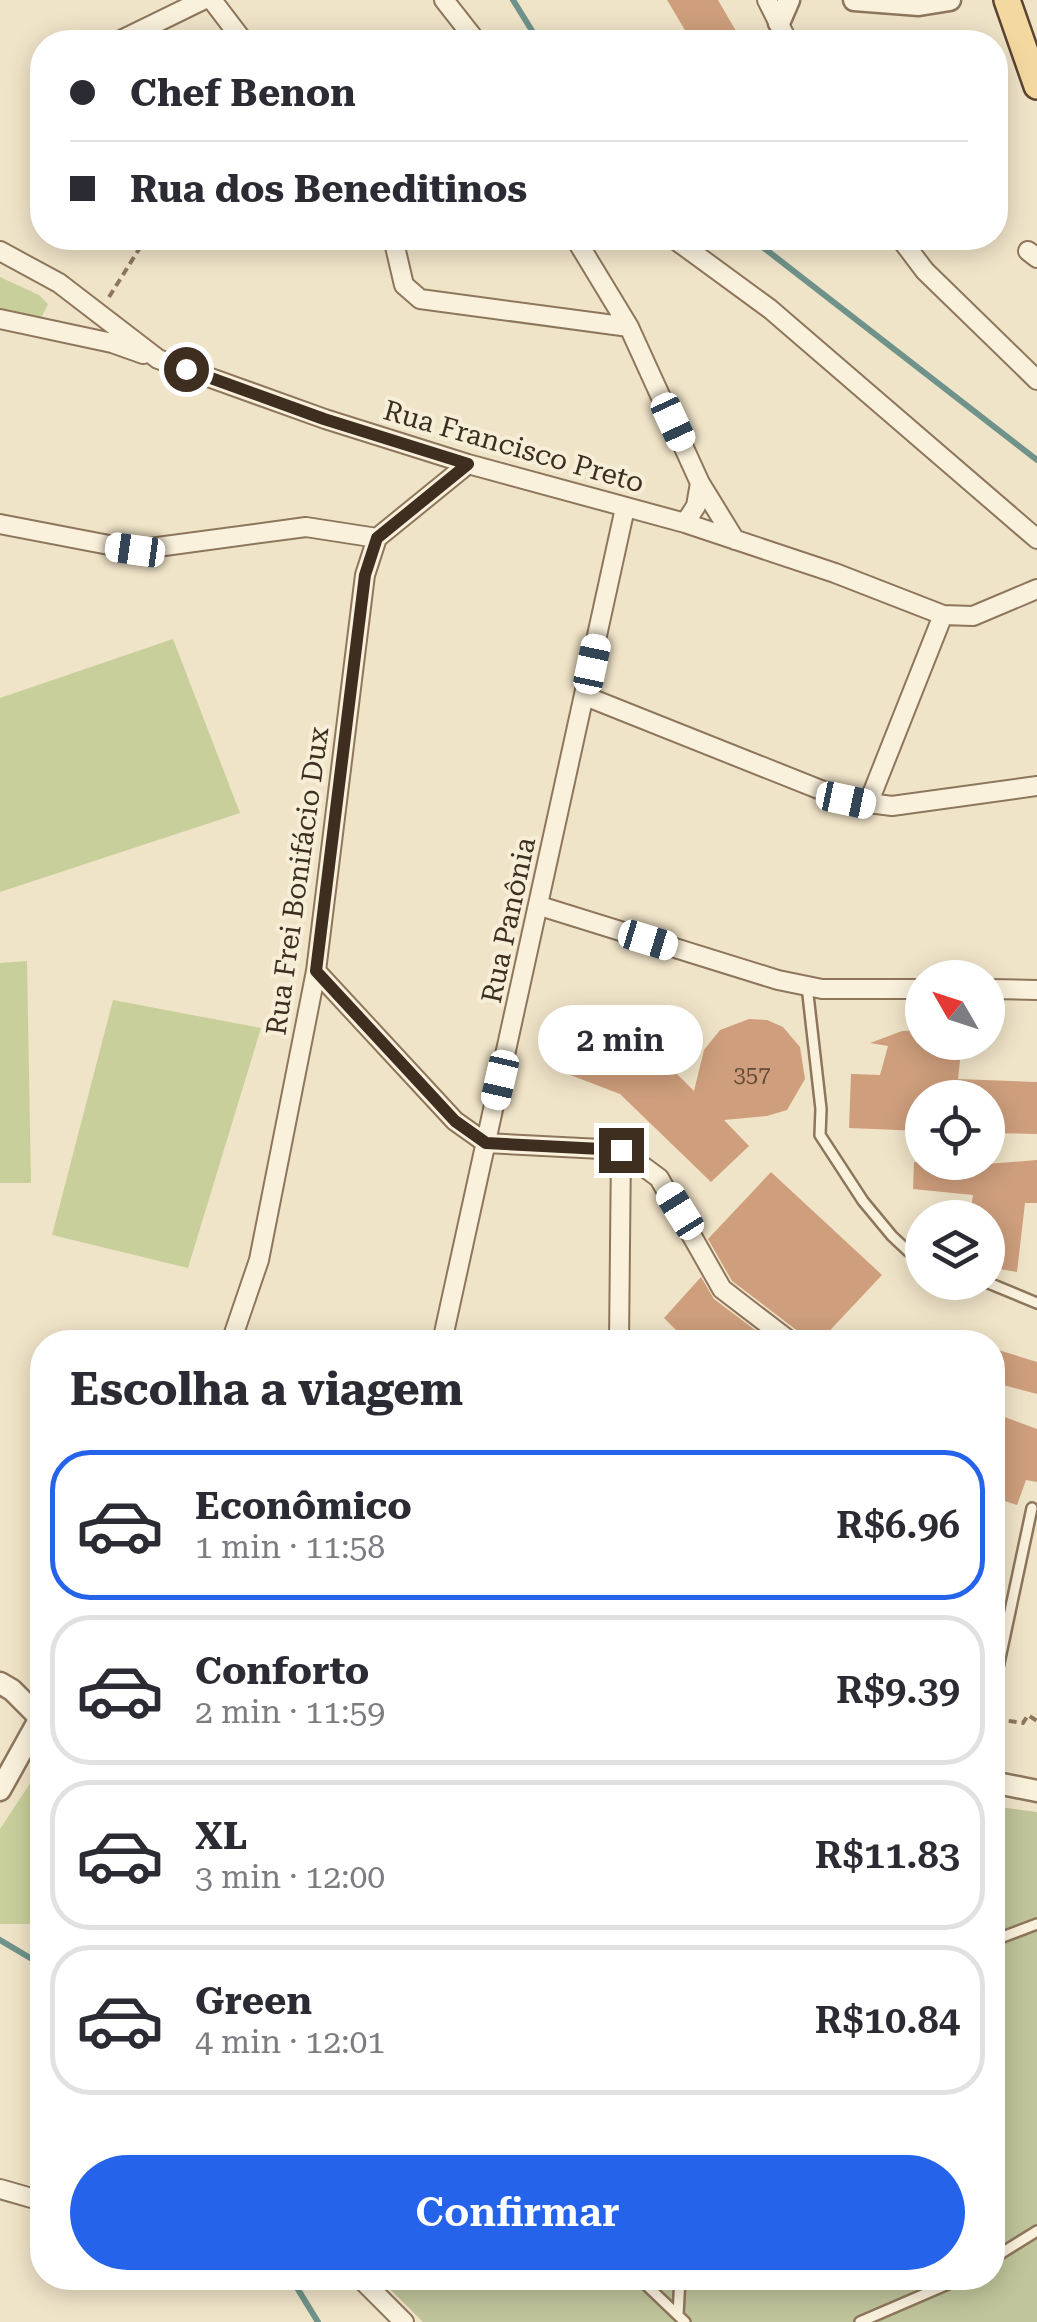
<!DOCTYPE html>
<html lang="pt">
<head>
<meta charset="utf-8">
<style>
	:root { --surface:#fff; --page:#f7f7f7; --text:#2b2b33; --muted:#7c7c81; --line:#e1e1e2; --accent:#2563eb }
	body { margin:0; font-family:"Roboto Serif",serif; background:var(--page); color:var(--text); height:100vh; display:flex; flex-direction:column; font-size:38px; white-space:nowrap }
	* { box-sizing:border-box; margin:0 }
	p { font-size:32px; color:var(--muted) }
	.icon { flex:none; width:55px; height:55px; fill:none; stroke:currentColor; stroke-width:2; stroke-linecap:round; stroke-linejoin:round }
	.map { position:relative; flex:1; overflow:hidden }
	.sheet { position:absolute; left:30px; top:1330px; width:975px; height:960px; display:flex; flex-direction:column; background:var(--surface); border-radius:40px; box-shadow:0 5px 25px #0003 }
	.sheet>* { flex:none }
	.banner { position:absolute; left:30px; top:30px; width:978px; height:220px; border-radius:40px; box-shadow:0 5px 25px #0003; display:grid; align-content:center; height:220px; padding:0 40px; background:var(--surface) }
	.needle { width:65px; rotate:309deg }
	.fabs { position:absolute; left:905px; top:960px; display:grid; gap:20px }
	.fabs a { display:grid; place-items:center; width:100px; height:100px; border-radius:50%; background:var(--surface); box-shadow:0 5px 25px #0003; font-size:50px }
	.end { position:absolute; width:45px; height:45px; margin:-22px; border:12px solid #3d2e20; background:#fff; box-shadow:0 0 0 5px #fff }
	.from { border-radius:50% }
	.bubble { position:absolute; height:70px; border-radius:35px; background:var(--surface); box-shadow:0 5px 25px #0003; font-size:32px; font-weight:600; line-height:70px; text-align:center }
	.car { position:absolute; width:30px; height:60px; margin:-30px -15px; border-radius:12px; box-shadow:0 0 8px 2px #0007; background:linear-gradient(#fff 24%,#345 0 40%,#fff 0 76%,#345 0 86%,#fff 0) }
	.banner b { display:flex; align-items:center; gap:35px; height:95px; font-size:38px }
	.banner b+b { border-top:2px solid var(--line) }
	.banner i { width:25px; height:25px; background:var(--text) }
	ul { padding:0; list-style:none }
	li { display:flex; align-items:center; gap:30px; height:150px; margin:0 20px 15px; padding:0 20px; border:5px solid var(--line); border-radius:40px }
	li div { flex:1 }
	li b { display:block; font-size:38px }
	li em { font-style:normal; font-weight:600 }
	li.selected { border-color:var(--accent) }
	li>.icon { width:90px; height:90px; stroke-width:1.5 }
	h2 { padding:0 40px; font-size:45px; line-height:120px }
	.primary-button { display:flex; gap:20px; margin-top:auto; padding:20px 40px }
	.primary-button a { flex:1; height:115px; border-radius:60px; background:var(--accent); color:#fff; font-size:40px; font-weight:600; line-height:115px; text-align:center }
	.map>svg:first-child { display:block }
</style>
</head>
<body>
<div class="map">
<svg width="1037" height="2322" viewBox="0 0 1037 2322">
	<rect width="100%" height="100%" fill="#f0e4c8"/>
	<!-- green -->
	<path fill="#c9cf9b" d="M0 277 39 295 48 304 41 318 0 311Z
		M173 639 240 813 0 892V698Z
		M27 961 31 1183H0V963Z
		M113 1000 261 1028 188 1268 52 1235Z
		M42 1765V1924H0V1829Z"/>
	<!-- cemetery -->
	<path fill="#bfc49a" d="M993 1806 1037 1812V2322H423L379 2278H992Z"/>
	<g fill="none" stroke-linecap="round" stroke-linejoin="round">
		<!-- stream -->
		<path stroke="#6f938a" stroke-width="6" d="M513 0 539 42
			M751 238 1037 460
			M0 1940 42 1965
			M291 2278 318 2322"/>
	</g>
	<!-- building -->
	<path fill="#cf9f7d" d="M667 0H718L740 38 732 42H692Z
		M749 1019 767 1020 783 1027 800 1047 805 1079 787 1110 767 1116 724 1120 749 1146 711 1182 620 1094 565 1073 572 1059 550 1047 552 1034 562 1024 579 1036 582 1023 633 1041 630 1051 653 1068 667 1064 694 1091 704 1050 720 1030Z
		M922 1030V1042H962L958 1079 1037 1082V1134L988 1133V1098H922V1131L849 1128 851 1074 880 1075 888 1046 870 1043 902 1031Z
		M1037 1160V1203H1025L1017 1272 988 1267V1218H969L973 1195 913 1189 914 1162H962V1166Z
		M771 1172 882 1275 819 1342H803L799 1332 732 1281 708 1239Z
		M701 1277 714 1299 771 1342H688L664 1318Z
		M992 1348 1037 1362V1394L992 1382Z
		M1002 1416 1037 1429V1482L1026 1480 1017 1505 992 1497V1450Z"/>
	<g fill="none" stroke-linecap="round" stroke-linejoin="round">
		<!-- service casing -->
		<g stroke="#8d765c" stroke-width="14">
			<path id="service" d="M807 986 821 1109 820 1135 863 1201 892 1236 908 1251 922 1257
				M986 1282 1037 1303
				M992 1696 1032 1508
				M992 1941 1037 1924
				M992 2259 1037 2231
				M639 2278 685 2322
				M678 2315 680 2278
				M860 2322 962 2278"/>
		</g>
		<!-- minor casing -->
		<g stroke="#8d765c" stroke-width="22">
			<path id="minor" d="M212 0 244 42
				M444 0 477 42
				M767 0 788 42
				M117 42 203 0
				M393 238 404 285 420 299 629 327
				M575 238 629 327 700 483 735 540
				M673 238 770 309 1037 539
				M900 238 925 271 1037 380
				M0 251 59 283 158 359 325 419 468 464 685 523 835 573 943 615 973 616 1037 589
				M1028 251 1037 258
				M0 319 112 343 143 354
				M685 523 696 506 700 483
				M0 524 135 550 306 527 377 538
				M585 696 846 800 892 806 1037 786
				M868 804 943 615
				M540 906 778 980 822 989H922
				M316 971 455 1121 486 1143 621 1150 619 1342
				M988 989 1037 990
				M621 1150 659 1178 722 1289 791 1342
				M231 1342 259 1260 316 971 365 575 377 538 468 464
				M442 1342 625 508
				M0 2189 42 2201
				M360 2278 404 2322"/>
		</g>
		<!-- tertiary casing -->
		<g stroke="#8d765c" stroke-width="25">
			<path id="tertiary" d="M854 0 919 5 950 0
				M779 23 789 0
				M0 1683 12 1690 40 1718
				M992 1782 1037 1791
				M0 1790 40 1718"/>
		</g>
		<!-- primary casing -->
		<g stroke="#5b4430" stroke-width="30">
			<path id="primary" d="M1007 0 1037 86"/>
		</g>
		<!-- path -->
		<path stroke="#8d765c" stroke-width="4" stroke-dasharray="8 5" stroke-linecap="butt" d="M109 297 146 238
			M992 1748 995 1749 1003 1720 1023 1723 1028 1715 1037 1721"/>
		<!-- service -->
		<use href="#service" stroke="#faf1dc" stroke-width="9"/>
		<!-- minor -->
		<use href="#minor" stroke="#faf1dc" stroke-width="18"/>
		<!-- tertiary -->
		<use href="#tertiary" stroke="#faf1dc" stroke-width="20"/>
		<!-- primary -->
		<use href="#primary" stroke="#f3d9a0" stroke-width="25"/>
	</g>
	<g fill="none" stroke-linecap="round" stroke-linejoin="round">
		<!-- route -->
		<path stroke="#3d2e20" stroke-width="12" d="M186 369 324 419 468 464 377 538 365 575 316 971 455 1121 486 1143 621 1150"/>
	</g>
	<g text-anchor="middle" stroke-width="8" stroke-linejoin="round" paint-order="stroke">
		<!-- number labels -->
		<g font-size="22" fill="#624a37">
			<text x="752" y="1082">357</text>
		</g>
		<!-- street labels -->
		<g font-size="28" fill="#3d2e20" stroke="#f7eed8">
			<text transform="translate(514 446) rotate(16)" y="10">Rua Francisco Preto</text>
			<text transform="translate(297 881) rotate(-82)" y="10">Rua Frei Bonifácio Dux</text>
			<text transform="translate(508 920) rotate(-78)" y="10">Rua Panônia</text>
		</g>
	</g>
</svg>
<div class="fabs">
<a><svg class="needle" viewBox="-14 -14 28 28"><path d="M0-13l5 13h-10z" fill="#e53935"/><path d="M0 13l5-13h-10z" fill="#7c7c81"/></svg></a>
<a><svg class="icon" aria-label="locate" viewBox="0 0 24 24"><circle cx="12" cy="12" r="6"/><path d="M12 2v4M12 18v4M2 12h4M18 12h4"/></svg></a>
<a><svg class="icon" aria-label="layers" viewBox="0 0 24 24"><path d="M12 4l9 5-9 5-9-5zM3 14l9 5 9-5"/></svg></a>
</div>
<i class="end from" style="left:186px;top:369px"></i>
<i class="end" style="left:621px;top:1150px"></i>
<div class="bubble" style="left:538px;top:1005px;width:165px">2 min</div>
<i class="car" style="left:673px;top:422px;rotate:155deg"></i>
<i class="car" style="left:135px;top:550px;rotate:278deg"></i>
<i class="car" style="left:592px;top:664px;rotate:12deg"></i>
<i class="car" style="left:846px;top:800px;rotate:102deg"></i>
<i class="car" style="left:648px;top:940px;rotate:107deg"></i>
<i class="car" style="left:500px;top:1080px;rotate:193deg"></i>
<i class="car" style="left:680px;top:1211px;rotate:328deg"></i>
<div class="banner">
<b><i class="from"></i>Chef Benon</b>
<b><i></i>Rua dos Beneditinos</b>
</div>
<section class="sheet">
<h2>Escolha a viagem</h2>
<ul>
<li class="selected"><svg class="icon" aria-label="car" viewBox="0 0 24 24"><path d="M5 17H2v-5l4-1 3-4h7l3 4 3 1v5h-3M9 17h6M6 11h13"/><circle cx="7" cy="17" r="2"/><circle cx="17" cy="17" r="2"/></svg><div><b>Econômico</b><p>1 min · 11:58</p></div><em>R$6.96</em></li>
<li><svg class="icon" aria-label="car" viewBox="0 0 24 24"><path d="M5 17H2v-5l4-1 3-4h7l3 4 3 1v5h-3M9 17h6M6 11h13"/><circle cx="7" cy="17" r="2"/><circle cx="17" cy="17" r="2"/></svg><div><b>Conforto</b><p>2 min · 11:59</p></div><em>R$9.39</em></li>
<li><svg class="icon" aria-label="car" viewBox="0 0 24 24"><path d="M5 17H2v-5l4-1 3-4h7l3 4 3 1v5h-3M9 17h6M6 11h13"/><circle cx="7" cy="17" r="2"/><circle cx="17" cy="17" r="2"/></svg><div><b>XL</b><p>3 min · 12:00</p></div><em>R$11.83</em></li>
<li><svg class="icon" aria-label="car" viewBox="0 0 24 24"><path d="M5 17H2v-5l4-1 3-4h7l3 4 3 1v5h-3M9 17h6M6 11h13"/><circle cx="7" cy="17" r="2"/><circle cx="17" cy="17" r="2"/></svg><div><b>Green</b><p>4 min · 12:01</p></div><em>R$10.84</em></li>
</ul>
<div class="primary-button"><a>Confirmar</a></div>
</section>
</div>
</body>
</html>
